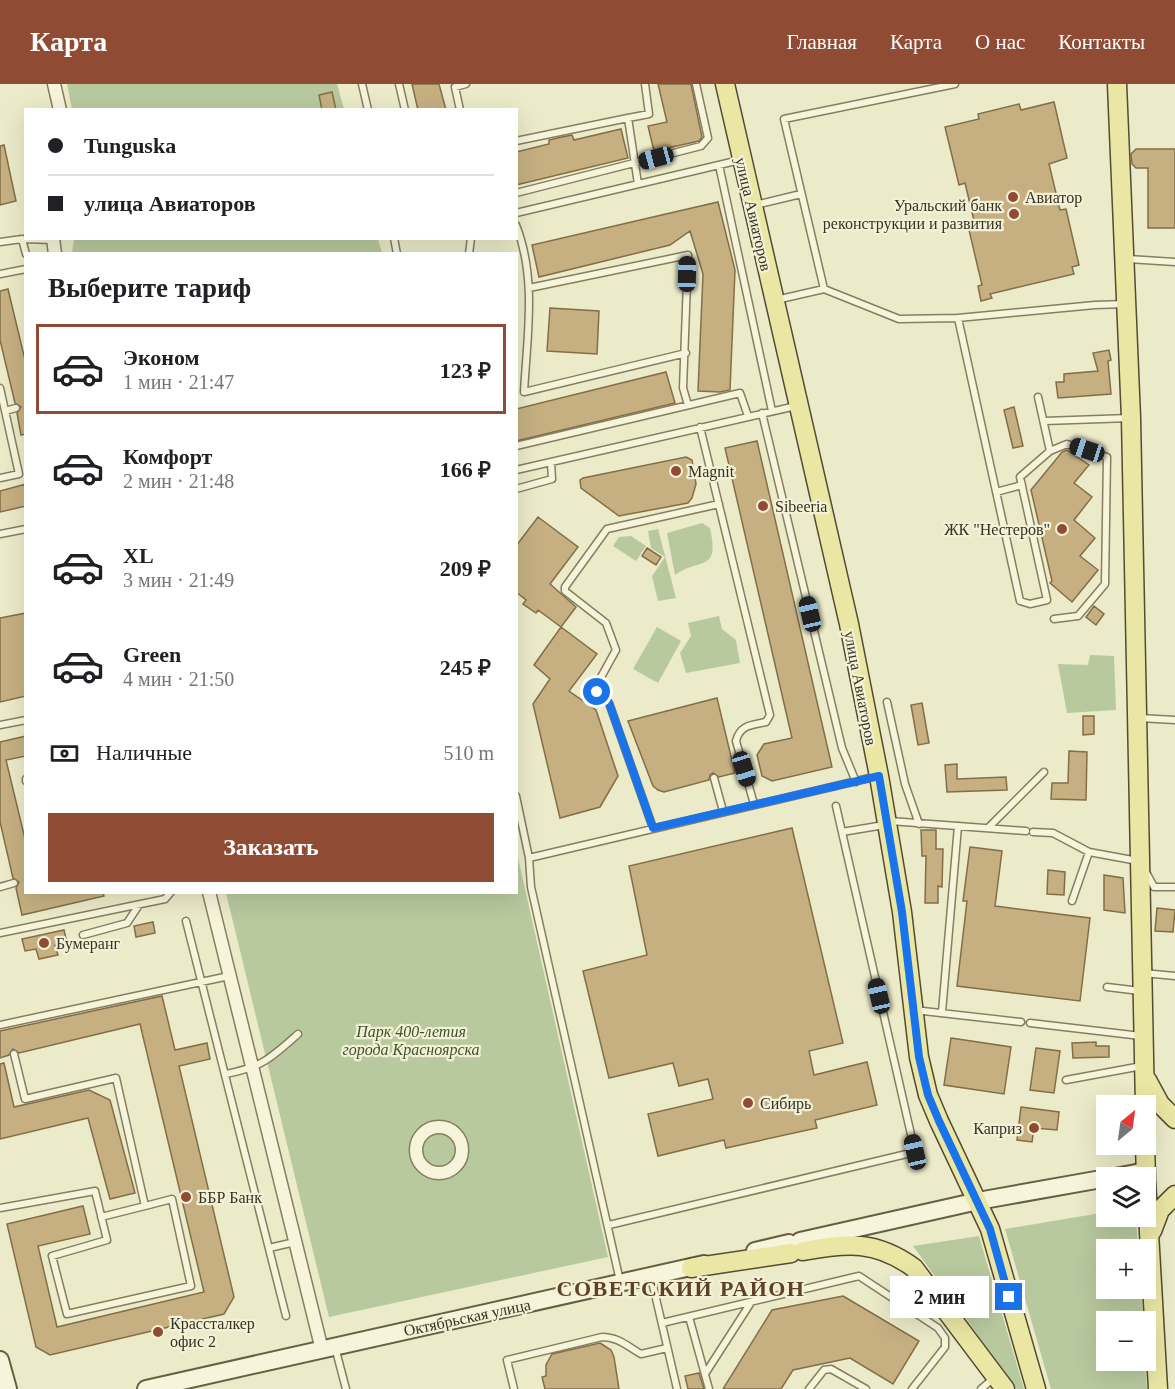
<!DOCTYPE html>
<html lang="ru">
<head>
<meta charset="utf-8">
<style>
	:root { --surface:#fff; --page:#f2f2f2; --text:#202124; --muted:#757577; --line:#e0e0e0; --accent:#904b34 }
	body { margin:0; font-family:"Times New Roman",serif; background:var(--page); color:var(--text); height:100vh; display:flex; flex-direction:column; font-size:22px; white-space:nowrap }
	* { box-sizing:border-box; margin:0 }
	p { font-size:20px; color:var(--muted) }
	.icon { flex:none; width:33px; height:33px; fill:none; stroke:currentColor; stroke-width:2; stroke-linecap:round; stroke-linejoin:round }
	.map { position:relative; flex:1; overflow:hidden }
	.drawer { position:absolute; left:24px; top:168px; width:494px; height:642px; display:flex; flex-direction:column; background:var(--surface); border-radius:0px; box-shadow:0 6px 24px #0002 }
	.drawer>* { flex:none }
	.top-card { position:absolute; left:24px; top:24px; width:494px; height:132px; border-radius:0px; box-shadow:0 6px 24px #0002; display:grid; align-content:center; height:132px; padding:0 24px; background:var(--surface) }
	.needle { width:39px; rotate:29deg }
	.tools { position:absolute; left:1096px; top:1011px; display:grid; gap:12px }
	.tools a { display:grid; place-items:center; width:60px; height:60px; border-radius:0px; background:var(--surface); box-shadow:0 6px 24px #0002; font-size:30px }
	.end { position:absolute; width:27px; height:27px; margin:-14px; border:8px solid #1a73e8; background:#fff; box-shadow:0 0 0 3px #fff }
	.from { border-radius:50% }
	.bubble { position:absolute; height:42px; border-radius:0px; background:var(--surface); box-shadow:0 6px 24px #0002; font-size:20px; font-weight:700; line-height:42px; text-align:center }
	.car { position:absolute; width:18px; height:36px; margin:-18px -9px; border-radius:8px; box-shadow:0 0 4px 2px #0007; background:linear-gradient(#222 24%,#8ab4d8 0 40%,#222 0 76%,#8ab4d8 0 86%,#222 0) }
	.top-card b { display:flex; align-items:center; gap:21px; height:57px; font-size:22px }
	.top-card b+b { border-top:2px solid var(--line) }
	.top-card i { width:15px; height:15px; background:var(--text) }
	ul { padding:0; list-style:none }
	li { display:flex; align-items:center; gap:18px; height:90px; margin:0 12px 9px; padding:0 12px; border:3px solid transparent; border-radius:0px }
	li div { flex:1 }
	li b { display:block; font-size:22px }
	li em { font-style:normal; font-weight:700 }
	li.selected { border-color:var(--accent) }
	li>.icon { width:54px; height:54px; stroke-width:1.5 }
	h2 { padding:0 24px; font-size:27px; line-height:72px }
	.pay { display:flex; align-items:center; gap:15px; height:66px; padding:0 24px; font-size:22px }
	.pay p { margin-inline-start:auto }
	.action { display:flex; gap:12px; margin-top:auto; padding:12px 24px }
	.action a { flex:1; height:69px; border-radius:0px; background:var(--accent); color:#fff; font-size:24px; font-weight:700; line-height:69px; text-align:center }
	header { display:flex; align-items:center; gap:36px; box-sizing:border-box; height:84px; padding:0 30px; background:var(--accent); color:#fff }
	header strong { font-size:28px }
	nav { display:flex; gap:33px; margin-inline-start:auto; font-size:21px }
	.map>svg:first-child { display:block }
</style>
</head>
<body>
<header>
<strong>Карта</strong>
<nav><a>Главная</a><a>Карта</a><a>О нас</a><a>Контакты</a></nav>
</header>
<div class="map">
<svg width="1175" height="1305" viewBox="0 0 1175 1305">
	<rect width="100%" height="100%" fill="#ebeac9"/>
	<!-- green -->
	<path fill="#b9c99e" d="M67 0H337L344 25H72Z
		M74 155H378L382 169H72Z
		M702 439 710 444C720 489 700 473 675 491L667 449Z
		M658 445 676 514 658 517 652 492 665 473 651 464 648 447Z
		M631 452 646 462 636 477 613 462 619 453Z
		M719 532 722 545 736 556 740 579 686 589 680 569 691 552 688 539Z
		M657 543 681 557 658 599 633 585Z
		M1090 571 1114 572 1116 626 1067 629 1058 580 1088 581Z
		M516 765 608 1173 329 1233 226 809 516 808Z
		M1107 1128V1132L1136 1133 1138 1165 1107 1166V1204L1141 1205 1143 1237 1107 1238V1276L1145 1277 1147 1305H1051L1005 1145Z
		M979 1152 1024 1305H1017L913 1162Z"/>
	<!-- building -->
	<path fill="#c6b082" stroke="#836e47" stroke-width="1.5" d="M412 0H439L446 26H418Z
		M658 0H691L702 53 699 57 654 67 648 42 667 38Z
		M332 8 336 26H322L319 11Z
		M1054 18 1067 74 1049 80 1060 126 1066 125 1079 181 1072 183 1074 190 990 210 992 214 981 217 978 202 982 201 969 146 976 145 965 99 959 101 945 43 979 35 978 30 1019 20 1021 26Z
		M621 45 628 74 516 101V68L549 60V56L562 53 572 51 574 56Z
		M4 61 16 117 0 121V62Z
		M1136 65H1175V144H1148V84H1136L1132 80 1131 70Z
		M718 118 735 186 730 306 720 308 698 307 703 190 690 147 670 161 539 193 532 161Z
		M8 205 26 280V350L21 351 17 329 21 323 15 319 0 256V207Z
		M550 224 599 227 597 270 547 267Z
		M1109 266 1111 276 1108 277 1111 310 1058 314 1056 298H1064V290L1098 287 1093 269Z
		M666 288 675 319 516 357V325Z
		M1014 323 1023 362 1013 364 1004 326Z
		M757 357 832 683 772 697 762 692 757 671 764 660 792 654 725 364Z
		M1067 366 1089 381 1074 399 1092 413 1074 436 1095 454 1080 472 1098 486 1072 518 1050 499 1052 497 1031 406 1062 368Z
		M686 373 692 376 696 400 692 414 688 419 619 432 581 404 580 396 583 394Z
		M26 400V422L0 428V407Z
		M538 433 578 463 550 500 576 523 561 543 538 526 536 529 523 520 526 516 516 508V462Z
		M647 464 661 473 656 481 642 472Z
		M1094 522 1104 530 1096 541 1086 533Z
		M26 529V612L0 618V534Z
		M561 543 597 570 569 607 596 626 618 692 600 723 560 734 533 620 550 595 534 581Z
		M717 614 735 689 719 693 713 689 710 691 709 696 664 708 658 706 653 702 628 637Z
		M922 619 929 659 918 661 911 621Z
		M1083 632H1094V650L1083 651Z
		M26 652V672L6 676 26 759V808H103L104 812 22 831 16 804 19 798 13 794 0 738V658Z
		M1069 667 1087 668 1086 716 1051 715 1052 699H1068Z
		M957 680V695L1006 693 1007 706 947 708 945 681Z
		M792 744 843 959 809 967 814 991 867 978 877 1021 815 1036 817 1044 726 1064 724 1056 658 1072 648 1030 713 1015 708 995 679 1002 673 979 609 994 583 887 647 871 629 782Z
		M921 746H936V765H943L942 803 938 802V819H925L926 772H922Z
		M970 763 1002 767 995 822 1090 834 1080 917 957 902 967 817H963Z
		M1048 786 1065 788 1064 811 1047 810Z
		M1104 791 1123 794 1125 829 1104 826Z
		M1157 824 1175 826 1173 848 1155 847Z
		M153 838 155 849 136 853 134 842Z
		M64 846 67 859 55 861 58 871 39 875 36 865 25 867 22 855Z
		M162 912 175 966 207 959 210 975 179 982 234 1213 224 1230 50 1271 36 1263 7 1140 83 1122 90 1150 38 1162 57 1243 204 1208 140 940 19 969 13 965 9 971 0 974V947Z
		M951 954 1011 963 1004 1010 944 1001Z
		M1096 958V962H1109V973L1073 974 1072 959Z
		M1036 964 1060 967 1054 1009 1030 1006Z
		M4 979 14 1023 89 1006 110 1016 135 1109 110 1115 88 1034 0 1055V980Z
		M1021 1023 1059 1028 1057 1046 1034 1044 1032 1058 1017 1056Z
		M843 1212 919 1257 893 1300 850 1274 793 1286 781 1305H723L772 1226Z
		M600 1259 611 1266 614 1273 619 1305H545L542 1293 546 1292V1281L552 1270Z
		M699 1289 704 1305H688L685 1292Z"/>
	<g fill="none" stroke-linecap="round" stroke-linejoin="round">
		<!-- lane casing -->
		<g stroke="#867e5f" stroke-width="9">
			<path id="lane" d="M362 0 368 26
				M399 0 405 26
				M955 0 784 35 824 205 899 235 958 234 1095 221 1125 220
				M460 26 455 3 466 0
				M516 57 628 34
				M719 81 772 327
				M638 100 628 34 649 30 645 0
				M516 109 701 62 708 54 696 0
				M755 121 801 110
				M516 129 740 76
				M516 141C537 194 527 253 524 308L686 269
				M394 154 397 170
				M22 155 26 170
				M0 158 22 155 53 156
				M469 170 471 154
				M1128 175 1175 178
				M0 190 26 185
				M529 204 688 171 683 304 688 321
				M776 216 824 205
				M958 234 1020 517 1030 520 1047 516 1020 393 1050 367 1067 360 1107 373 1105 500 1078 532 1054 535
				M0 304 19 390 0 394
				M1038 313 1050 367
				M5 327 16 324
				M762 329 842 664 856 698
				M1044 337 1130 334
				M700 343 770 631 766 638C751 641 740 641 736 657L754 720
				M516 362 740 309 748 332
				M516 386 796 322
				M516 405 552 395 551 379
				M996 408 1022 401
				M0 450 26 445
				M887 618 905 700 919 740
				M1139 634 1175 636
				M0 641 26 636
				M714 694 723 727
				M26 695V697
				M516 712 529 774
				M890 737 1026 747
				M653 744 609 619 595 604 616 566 606 539 565 507V503L607 445 719 420
				M988 744 1044 688
				M842 748 884 741
				M1033 748 1053 749 1089 768 1138 777
				M1147 790 1154 803H1175
				M0 803 14 799
				M1072 817 1089 768
				M186 837 286 1232
				M0 849 165 815 171 808
				M83 851 127 839 139 821
				M1143 889 1175 892
				M1107 903 1140 907
				M914 926 1021 938
				M942 928 958 742
				M1030 939 1141 952
				M0 941 229 892
				M14 970 25 1015 116 994 145 1122 101 1133
				M226 990C262 983 271 974 298 950
				M1066 996 1142 982
				M0 1124 95 1107 107 1156 52 1172 67 1230 191 1202 172 1115 145 1122
				M609 1141 915 1068 836 722
				M269 1164 295 1158
				M651 1193 677 1305
				M620 1197 531 803 529 774 878 692
				M689 1233 709 1305
				M662 1239 859 1192 938 1244 945 1254V1263L912 1305
				M335 1263 346 1305
				M705 1290 750 1220
				M514 1305 507 1276 602 1253C618 1253 627 1262 641 1270L667 1264
				M809 1305 824 1286 831 1285 866 1305
				M981 1305 994 1294"/>
		</g>
		<!-- street casing -->
		<g stroke="#867e5f" stroke-width="15">
			<path id="street" d="M54 0 60 26
				M53 154 55 170
				M209 808 322 1266
				M416 1066a23 23 0 1 1 46 0a23 23 0 1 1-46 0Z"/>
		</g>
		<!-- secondary casing -->
		<g stroke="#685f42" stroke-width="20">
			<path id="secondary" d="M1110 1094 1146 1087
				M800 1157 978 1117 1107 1094
				M755 1167 789 1159
				M0 1276 8 1305
				M146 1305 704 1180"/>
		</g>
		<!-- primary casing -->
		<g stroke="#554b33" stroke-width="21">
			<path id="primary" d="M725 0 849 540 879 692 902 828 919 973 928 1011 939 1037 990 1145 1036 1305
				M1117 0 1131 334 1145 1022
				M1147 996 1160 1020 1175 1035
				M1145 1060 1146 1094
				M1146 1096 1158 1305
				M1152 1147 1160 1126 1175 1111
				M803 1167C847 1159 876 1156 914 1184L1005 1305
				M691 1184 791 1169"/>
		</g>
		<!-- lane -->
		<use href="#lane" stroke="#f6f5dc" stroke-width="6"/>
		<!-- street -->
		<use href="#street" stroke="#f6f5dc" stroke-width="12"/>
		<!-- secondary -->
		<use href="#secondary" stroke="#f6f5dc" stroke-width="16"/>
		<!-- primary -->
		<use href="#primary" stroke="#eae7a5" stroke-width="18"/>
	</g>
	<g fill="none" stroke-linecap="round" stroke-linejoin="round">
		<!-- route -->
		<path stroke="#1a73e8" stroke-width="8" d="M597 608 609 619 653 744 879 692 902 828 919 973 928 1011 939 1037 990 1145 1009 1213"/>
	</g>
	<!-- markers -->
	<g fill="#904b34" stroke="#f3f2d8" stroke-width="2">
		<circle cx="1013" cy="113" r="6"/>
		<circle cx="1014" cy="130" r="6"/>
		<circle cx="676" cy="387" r="6"/>
		<circle cx="763" cy="422" r="6"/>
		<circle cx="1062" cy="445" r="6"/>
		<circle cx="44" cy="859" r="6"/>
		<circle cx="748" cy="1019" r="6"/>
		<circle cx="1034" cy="1044" r="6"/>
		<circle cx="186" cy="1113" r="6"/>
		<circle cx="158" cy="1248" r="6"/>
	</g>
	<g text-anchor="middle" stroke-width="4.5" stroke-linejoin="round" paint-order="stroke">
		<!-- poi labels -->
		<g font-size="16" fill="#383221" stroke="#f3f2d8" text-anchor="start">
			<text x="1025" y="119">Авиатор</text>
			<text x="1002" y="127" text-anchor="end">Уральский банк<tspan x="1002" dy="18">реконструкции и развития</tspan></text>
			<text x="688" y="393">Magnit</text>
			<text x="775" y="428">Sibeeria</text>
			<text x="1050" y="451" text-anchor="end">ЖК "Нестеров"</text>
			<text x="56" y="865">Бумеранг</text>
			<text x="760" y="1025">Сибирь</text>
			<text x="1022" y="1050" text-anchor="end">Каприз</text>
			<text x="198" y="1119">ББР Банк</text>
			<text x="170" y="1245">Крассталкер<tspan x="170" dy="18">офис 2</tspan></text>
		</g>
		<!-- street labels -->
		<g font-size="16" fill="#383221" stroke="#f3f2d8">
			<text transform="translate(754 130) rotate(77)" y="6">улица Авиаторов</text>
			<text transform="translate(861 604) rotate(79)" y="6">улица Авиаторов</text>
			<text transform="translate(467 1233) rotate(-12)" y="6">Октябрьская улица</text>
		</g>
		<!-- park labels -->
		<g font-size="16" font-style="italic" fill="#3e532a" stroke="#f3f2d8">
			<text x="411" y="953">Парк 400-летия<tspan x="411" dy="18">города Красноярска</tspan></text>
		</g>
		<!-- district labels -->
		<g font-size="22" font-weight="bold" letter-spacing="1.5" fill="#614124" stroke="#f3f2d8">
			<text x="681" y="1212">СОВЕТСКИЙ РАЙОН</text>
		</g>
	</g>
</svg>
<div class="tools">
<a><svg class="needle" viewBox="-14 -14 28 28"><path d="M0-13l5 13h-10z" fill="#e53935"/><path d="M0 13l5-13h-10z" fill="#757577"/></svg></a>
<a><svg class="icon" aria-label="layers" viewBox="0 0 24 24"><path d="M12 4l9 5-9 5-9-5zM3 14l9 5 9-5"/></svg></a>
<a>+</a>
<a>−</a>
</div>
<i class="end from" style="left:597px;top:608px"></i>
<i class="end" style="left:1009px;top:1213px"></i>
<div class="bubble" style="left:890px;top:1192px;width:99px">2 мин</div>
<i class="car" style="left:656px;top:74px;rotate:255deg"></i>
<i class="car" style="left:687px;top:190px;rotate:1deg"></i>
<i class="car" style="left:1087px;top:366px;rotate:288deg"></i>
<i class="car" style="left:810px;top:530px;rotate:347deg"></i>
<i class="car" style="left:744px;top:685px;rotate:163deg"></i>
<i class="car" style="left:879px;top:912px;rotate:347deg"></i>
<i class="car" style="left:915px;top:1068px;rotate:347deg"></i>
<div class="top-card">
<b><i class="from"></i>Tunguska</b>
<b><i></i>улица Авиаторов</b>
</div>
<section class="drawer">
<h2>Выберите тариф</h2>
<ul>
<li class="selected"><svg class="icon" aria-label="car" viewBox="0 0 24 24"><path d="M5 17H2v-5l4-1 3-4h7l3 4 3 1v5h-3M9 17h6M6 11h13"/><circle cx="7" cy="17" r="2"/><circle cx="17" cy="17" r="2"/></svg><div><b>Эконом</b><p>1 мин · 21:47</p></div><em>123 ₽</em></li>
<li><svg class="icon" aria-label="car" viewBox="0 0 24 24"><path d="M5 17H2v-5l4-1 3-4h7l3 4 3 1v5h-3M9 17h6M6 11h13"/><circle cx="7" cy="17" r="2"/><circle cx="17" cy="17" r="2"/></svg><div><b>Комфорт</b><p>2 мин · 21:48</p></div><em>166 ₽</em></li>
<li><svg class="icon" aria-label="car" viewBox="0 0 24 24"><path d="M5 17H2v-5l4-1 3-4h7l3 4 3 1v5h-3M9 17h6M6 11h13"/><circle cx="7" cy="17" r="2"/><circle cx="17" cy="17" r="2"/></svg><div><b>XL</b><p>3 мин · 21:49</p></div><em>209 ₽</em></li>
<li><svg class="icon" aria-label="car" viewBox="0 0 24 24"><path d="M5 17H2v-5l4-1 3-4h7l3 4 3 1v5h-3M9 17h6M6 11h13"/><circle cx="7" cy="17" r="2"/><circle cx="17" cy="17" r="2"/></svg><div><b>Green</b><p>4 мин · 21:50</p></div><em>245 ₽</em></li>
</ul>
<div class="pay"><svg class="icon" aria-label="cash" viewBox="0 0 24 24"><path d="M3 7h18v10H3z"/><circle cx="12" cy="12" r="2"/></svg>Наличные<p>510 m</p></div>
<div class="action"><a>Заказать</a></div>
</section>
</div>
</body>
</html>
